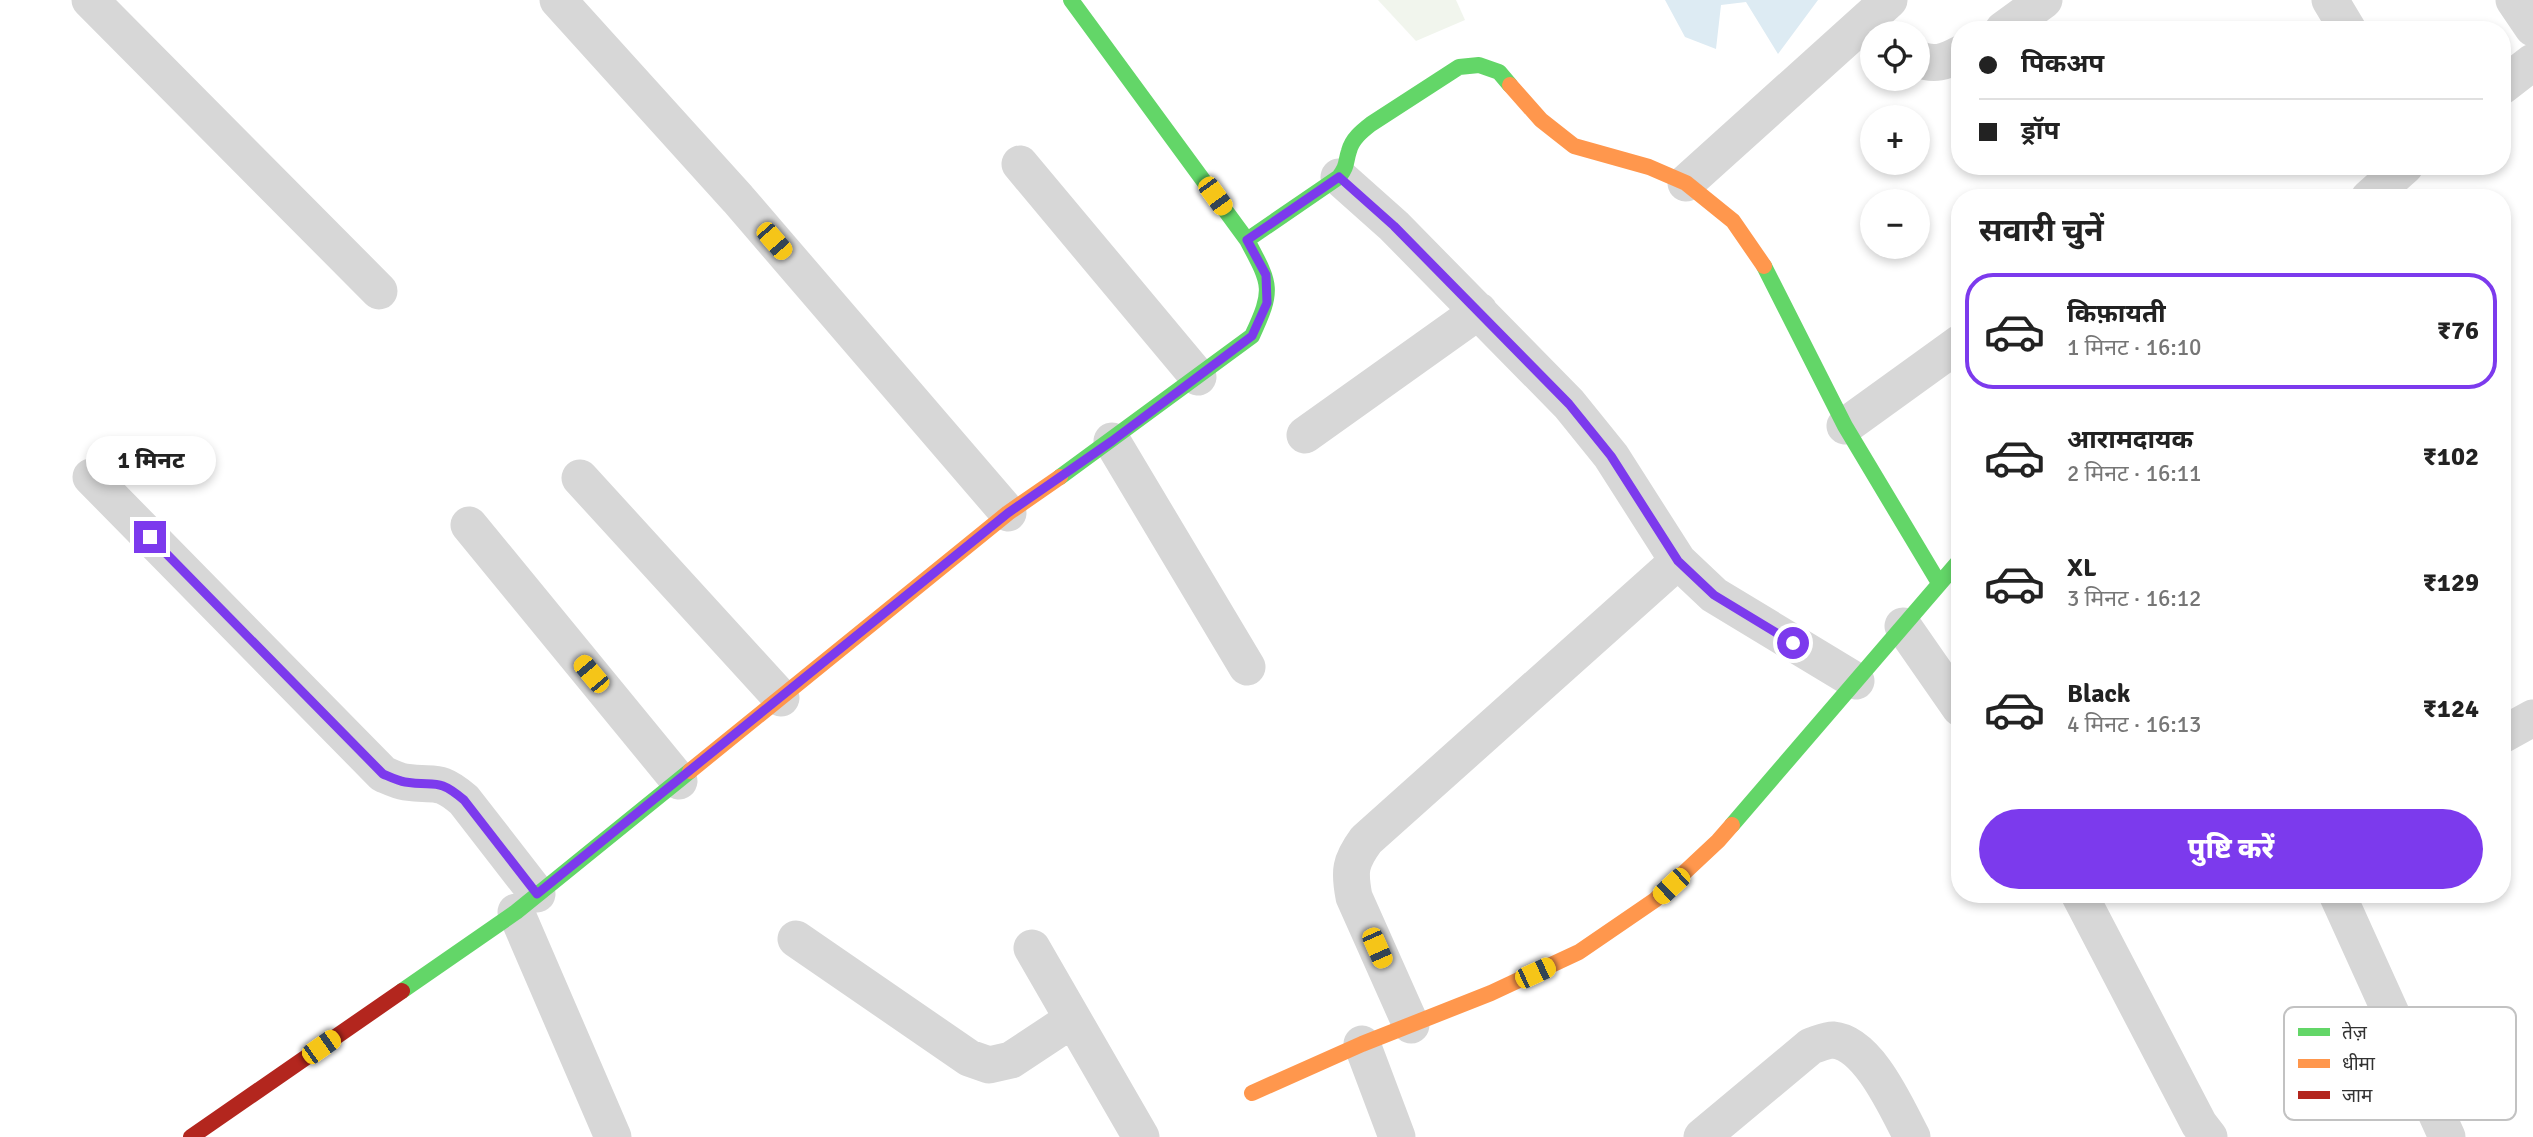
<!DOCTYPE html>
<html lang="hi">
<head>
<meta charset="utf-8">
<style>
	:root { --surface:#fff; --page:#f6f6f6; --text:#222; --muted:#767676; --line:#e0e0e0; --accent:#7c3aed }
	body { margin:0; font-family:Signika,"Noto Sans Devanagari",sans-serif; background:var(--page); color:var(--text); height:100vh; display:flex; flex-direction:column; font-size:26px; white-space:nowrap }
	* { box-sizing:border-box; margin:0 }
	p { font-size:23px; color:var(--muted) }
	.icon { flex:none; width:38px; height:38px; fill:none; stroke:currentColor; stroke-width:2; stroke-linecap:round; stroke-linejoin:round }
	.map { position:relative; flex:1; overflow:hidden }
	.drawer { position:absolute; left:1951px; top:189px; width:560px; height:714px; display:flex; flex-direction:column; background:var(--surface); border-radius:28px; box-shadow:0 4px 10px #0003 }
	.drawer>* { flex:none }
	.banner { position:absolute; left:1951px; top:21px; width:560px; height:154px; border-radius:28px; box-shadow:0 4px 10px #0003; display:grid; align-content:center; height:154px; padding:0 28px; background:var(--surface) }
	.tools { position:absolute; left:1860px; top:21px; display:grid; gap:14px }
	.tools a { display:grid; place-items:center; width:70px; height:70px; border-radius:50%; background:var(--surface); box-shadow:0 4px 10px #0003; font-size:35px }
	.end { position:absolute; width:32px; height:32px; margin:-16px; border:9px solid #7c3aed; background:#fff; box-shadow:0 0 0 4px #fff }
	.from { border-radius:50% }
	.bubble { position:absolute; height:49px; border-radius:24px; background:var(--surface); box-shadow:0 4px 10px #0003; font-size:23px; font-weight:800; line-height:49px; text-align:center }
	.car { position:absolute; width:21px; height:42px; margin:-21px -10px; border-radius:9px; box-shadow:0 0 5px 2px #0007; background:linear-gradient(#f5c518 24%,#345 0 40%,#f5c518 0 76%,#345 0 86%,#f5c518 0) }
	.banner b { display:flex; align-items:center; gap:24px; height:66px; font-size:26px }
	.banner b+b { border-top:2px solid var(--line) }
	.banner i { width:18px; height:18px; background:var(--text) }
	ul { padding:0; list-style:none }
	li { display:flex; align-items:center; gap:21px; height:116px; margin:0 14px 10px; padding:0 14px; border:4px solid transparent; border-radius:28px }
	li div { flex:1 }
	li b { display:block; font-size:26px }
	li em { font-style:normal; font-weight:800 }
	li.selected { border-color:var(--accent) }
	li>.icon { width:63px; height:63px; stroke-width:1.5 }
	h2 { padding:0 28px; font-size:32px; line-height:84px }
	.cta { display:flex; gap:14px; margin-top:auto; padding:14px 28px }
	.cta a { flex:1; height:80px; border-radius:42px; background:var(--accent); color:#fff; font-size:28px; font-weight:800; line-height:80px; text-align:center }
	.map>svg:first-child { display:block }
</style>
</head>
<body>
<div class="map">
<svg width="2533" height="1137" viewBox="0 0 2533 1137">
	<rect width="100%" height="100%" fill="#fff"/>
	<!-- green -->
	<path fill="#f1f5ed" d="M1378 0H1456L1465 20 1416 41Z"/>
	<!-- water -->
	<path fill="#ddebf3" d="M1640 0H1818L1778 54 1746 2 1721 5 1716 49 1685 37 1665 0Z"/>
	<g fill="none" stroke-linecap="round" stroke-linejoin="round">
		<!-- street -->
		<path stroke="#d7d7d7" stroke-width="37" d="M90 0 379 291
			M558 0 738 199 1008 513
			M2330 0 2348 30
			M2514 0 2533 28
			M2003 30 2044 0
			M1918 59C1934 66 1945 62 1960 54
			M2502 86 2533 62
			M1020 164 1198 377
			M1339 177 1394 226 1569 404 1611 456 1678 561 1714 595 1856 681
			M1686 183 1889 0
			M2369 198 2405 166
			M1845 426 1960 343
			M1305 435 1479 311
			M1112 441 1247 667
			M91 477 383 774C390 777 398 781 405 782 436 787 437 777 464 800L537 894
			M580 478 781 698
			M469 525 679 781
			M1903 626 1960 708
			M2502 735 2533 718
			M2079 894 2199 1124 2209 1137
			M2337 894 2447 1137
			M516 912 613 1137
			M796 939 969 1058 989 1065 1011 1060 1073 1019
			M1032 948 1141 1137
			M1411 1025 1354 897C1349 871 1350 862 1366 840L1678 561
			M1362 1044 1397 1137
			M1702 1137 1811 1046C1818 1044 1826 1040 1833 1040 1869 1043 1897 1109 1912 1137"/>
		<!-- fast -->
		<path stroke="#63d668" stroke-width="16" d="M1247 240 1339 177C1348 165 1345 163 1349 151 1352 139 1362 131 1371 124L1459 67 1479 65 1499 72 1510 85
			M1764 266 1845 426 1939 583
			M1060 477 1252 336C1274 289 1271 285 1247 240L1071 0
			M1732 825 1960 560
			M402 991 516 912 690 771"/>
		<!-- slow -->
		<path stroke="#ff974d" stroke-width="16" d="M1510 85 1541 120 1574 146 1649 167 1686 183 1733 221 1764 266
			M690 771 1008 513 1060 477
			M1252 1093 1362 1044 1491 993 1579 952 1655 900 1718 841 1732 825"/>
		<!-- jam -->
		<path stroke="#b3261e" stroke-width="16" d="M191 1137 402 991"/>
	</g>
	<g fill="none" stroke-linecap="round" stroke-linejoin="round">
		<!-- route -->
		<path stroke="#7c3aed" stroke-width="9" d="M150 537 383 774C390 777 398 781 405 782 436 787 437 777 464 800L537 894 1008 513 1112 441 1252 336 1267 303 1266 275 1247 240 1339 177 1394 226 1569 404 1611 456 1678 561 1714 595 1793 643"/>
	</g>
	<!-- legend -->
	<rect x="2284" y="1007" width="232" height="113" rx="10" fill="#fff" stroke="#c2c2c2" stroke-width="2"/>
	<rect x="2298" y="1028" width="32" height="8" fill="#63d668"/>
	<rect x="2298" y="1059" width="32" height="9" fill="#ff974d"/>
	<rect x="2298" y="1091" width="32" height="8" fill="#b3261e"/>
	<g font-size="19" fill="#333">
		<text x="2342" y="1039">तेज़</text>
		<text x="2342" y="1070">धीमा</text>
		<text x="2342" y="1102">जाम</text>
	</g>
</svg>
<div class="tools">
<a><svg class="icon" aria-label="locate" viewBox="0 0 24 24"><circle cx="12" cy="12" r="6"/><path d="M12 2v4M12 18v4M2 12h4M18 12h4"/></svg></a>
<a>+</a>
<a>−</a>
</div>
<i class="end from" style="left:1793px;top:643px"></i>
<i class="end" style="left:150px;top:537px"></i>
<div class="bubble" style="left:86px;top:436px;width:130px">1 मिनट</div>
<i class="car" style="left:1215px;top:196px;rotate:144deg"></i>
<i class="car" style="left:774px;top:241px;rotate:139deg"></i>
<i class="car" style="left:591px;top:674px;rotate:320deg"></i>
<i class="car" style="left:1671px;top:886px;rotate:227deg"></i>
<i class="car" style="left:1377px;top:948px;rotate:156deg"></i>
<i class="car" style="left:1535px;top:973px;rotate:65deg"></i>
<i class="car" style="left:321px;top:1047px;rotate:55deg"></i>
<div class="banner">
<b><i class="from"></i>पिकअप</b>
<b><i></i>ड्रॉप</b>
</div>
<section class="drawer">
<h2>सवारी चुनें</h2>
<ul>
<li class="selected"><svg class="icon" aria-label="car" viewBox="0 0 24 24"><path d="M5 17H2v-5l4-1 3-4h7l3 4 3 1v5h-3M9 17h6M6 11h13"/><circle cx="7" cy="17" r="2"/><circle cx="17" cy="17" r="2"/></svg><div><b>किफ़ायती</b><p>1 मिनट · 16:10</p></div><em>₹76</em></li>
<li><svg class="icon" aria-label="car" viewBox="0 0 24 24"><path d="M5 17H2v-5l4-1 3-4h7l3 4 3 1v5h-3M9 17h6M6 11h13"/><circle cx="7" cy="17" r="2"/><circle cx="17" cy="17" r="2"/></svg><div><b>आरामदायक</b><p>2 मिनट · 16:11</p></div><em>₹102</em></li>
<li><svg class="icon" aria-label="car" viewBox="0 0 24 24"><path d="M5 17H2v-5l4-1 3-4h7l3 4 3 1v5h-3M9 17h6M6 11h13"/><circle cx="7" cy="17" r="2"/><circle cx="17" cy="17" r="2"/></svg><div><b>XL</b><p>3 मिनट · 16:12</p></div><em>₹129</em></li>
<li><svg class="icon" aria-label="car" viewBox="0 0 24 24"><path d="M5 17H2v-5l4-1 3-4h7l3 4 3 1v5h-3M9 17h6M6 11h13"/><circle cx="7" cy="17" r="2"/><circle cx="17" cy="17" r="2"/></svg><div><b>Black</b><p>4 मिनट · 16:13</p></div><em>₹124</em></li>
</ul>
<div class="cta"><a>पुष्टि करें</a></div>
</section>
</div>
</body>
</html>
